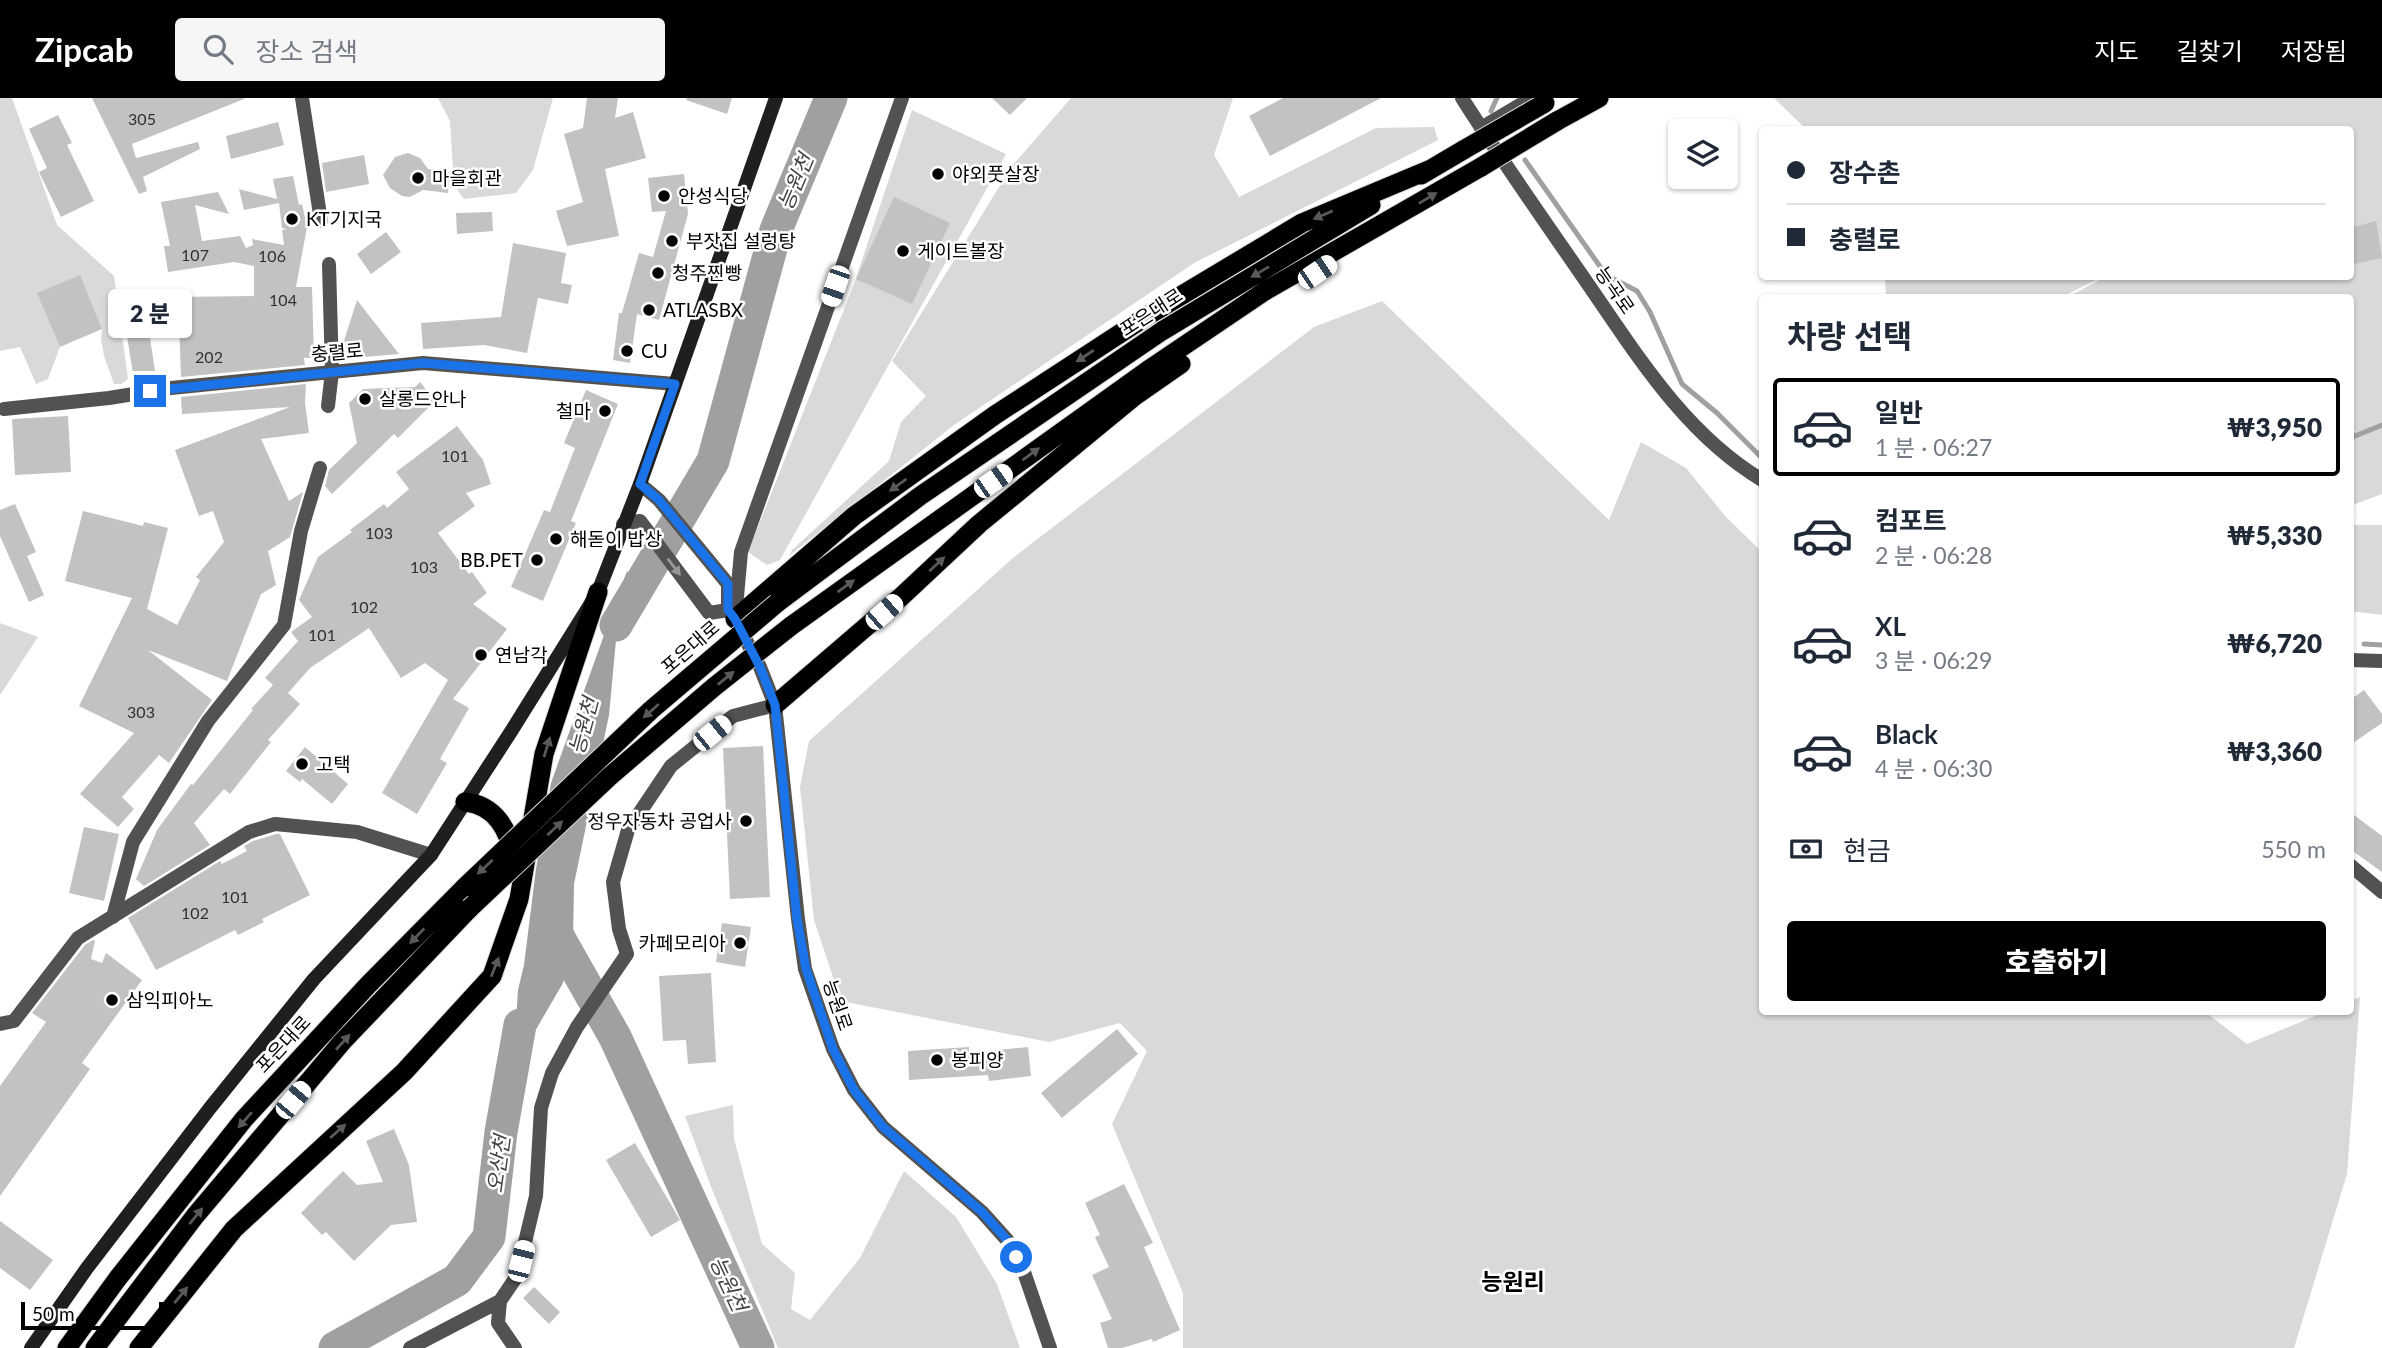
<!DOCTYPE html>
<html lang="ko">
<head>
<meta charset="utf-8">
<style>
	:root { --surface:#fff; --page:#f6f6f7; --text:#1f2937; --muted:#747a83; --line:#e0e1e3; --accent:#000 }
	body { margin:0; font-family:Lato,"Noto Sans KR",sans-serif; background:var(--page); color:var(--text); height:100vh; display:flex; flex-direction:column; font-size:26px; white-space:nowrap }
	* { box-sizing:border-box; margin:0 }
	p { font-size:23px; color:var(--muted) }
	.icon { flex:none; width:38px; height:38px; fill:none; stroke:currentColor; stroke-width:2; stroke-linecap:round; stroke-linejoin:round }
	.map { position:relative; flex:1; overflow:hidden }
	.panel { position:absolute; left:1759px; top:196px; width:595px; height:721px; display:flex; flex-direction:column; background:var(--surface); border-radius:7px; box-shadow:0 2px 5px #0004 }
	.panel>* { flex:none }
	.banner { position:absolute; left:1759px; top:28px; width:595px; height:154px; border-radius:7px; box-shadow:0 2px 5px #0004; display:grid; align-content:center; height:154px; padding:0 28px; background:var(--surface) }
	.buttons { position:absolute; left:1668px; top:21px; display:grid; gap:14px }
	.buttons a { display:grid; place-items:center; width:70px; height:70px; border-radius:7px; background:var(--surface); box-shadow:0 2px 5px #0004; font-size:35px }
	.scale { position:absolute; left:21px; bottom:18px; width:142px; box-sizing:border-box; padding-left:7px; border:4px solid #000; border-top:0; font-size:19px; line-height:24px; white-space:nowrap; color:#000; -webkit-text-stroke:5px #fff; paint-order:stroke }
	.end { position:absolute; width:32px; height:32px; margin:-16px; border:9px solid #1a73e8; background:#fff; box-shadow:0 0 0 4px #fff }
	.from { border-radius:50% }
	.bubble { position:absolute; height:49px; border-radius:7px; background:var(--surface); box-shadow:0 2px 5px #0004; font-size:23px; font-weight:800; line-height:49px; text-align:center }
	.car { position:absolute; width:21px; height:42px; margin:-21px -10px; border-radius:9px; box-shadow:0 0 5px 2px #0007; background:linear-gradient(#fff 24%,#345 0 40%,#fff 0 76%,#345 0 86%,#fff 0) }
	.banner b { display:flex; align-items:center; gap:24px; height:66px; font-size:26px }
	.banner b+b { border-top:2px solid var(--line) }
	.banner i { width:18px; height:18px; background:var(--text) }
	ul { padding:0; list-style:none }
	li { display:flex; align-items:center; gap:21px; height:98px; margin:0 14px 10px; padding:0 14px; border:4px solid transparent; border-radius:7px }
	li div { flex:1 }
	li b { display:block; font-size:26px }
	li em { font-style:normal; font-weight:800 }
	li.selected { border-color:var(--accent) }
	li>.icon { width:63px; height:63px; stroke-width:1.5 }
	h2 { padding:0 28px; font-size:32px; line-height:84px }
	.pay { display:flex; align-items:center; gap:18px; height:77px; padding:0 28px; font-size:26px }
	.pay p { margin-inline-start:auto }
	.button { display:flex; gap:14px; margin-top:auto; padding:14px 28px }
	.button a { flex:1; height:80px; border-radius:7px; background:var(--accent); color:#fff; font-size:28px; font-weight:800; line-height:80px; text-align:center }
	header { display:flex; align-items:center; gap:42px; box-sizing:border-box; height:98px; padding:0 35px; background:var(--accent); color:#fff }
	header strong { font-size:33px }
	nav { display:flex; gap:38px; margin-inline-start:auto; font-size:24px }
	.search { width:490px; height:63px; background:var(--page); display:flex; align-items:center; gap:18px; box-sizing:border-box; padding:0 24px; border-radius:7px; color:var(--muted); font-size:26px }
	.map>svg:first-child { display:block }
</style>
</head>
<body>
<header>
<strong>Zipcab</strong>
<div class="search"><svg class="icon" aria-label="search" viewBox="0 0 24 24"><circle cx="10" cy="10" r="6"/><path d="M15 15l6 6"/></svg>장소 검색</div>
<nav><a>지도</a><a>길찾기</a><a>저장됨</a></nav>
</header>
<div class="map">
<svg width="2382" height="1250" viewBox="0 0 2382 1250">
	<rect width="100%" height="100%" fill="#fff"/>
	<!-- green -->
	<path fill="#d9d9d9" d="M0 0H12L57 127 114 178 128 281 121 286H114L104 258 101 241 102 231 80 178 38 195 60 249 48 281 36 286 20 249 0 253Z
		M438 0H553L533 72 516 95 464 101 454 87 450 23Z
		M1071 0H1233L1214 57 1239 99 1376 30 1434 29 1438 42 1194 165 954 327 789 458 792 452 889 363 901 324 926 298 892 263 1012 68Z
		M1774 0H2382V396L2350 408V200L2068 199 2105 179 2350 178V32L1806 31Z
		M912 12 1006 56 780 462 767 467 748 454 854 186Z
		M1885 179H2102L2062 199H1886Z
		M1382 203 1609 422 1641 344 1686 370 1726 419 1762 454V914H2205L2247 946 2325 914H2350V903L2360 899 2347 1076 2294 1250H1183V1195L1112 1026 1147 953 1120 925 1049 944 841 903 814 822 800 689 809 643 1014 459 1314 229Z
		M2350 427H2382V517L2350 513Z
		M0 525 38 539 0 597Z
		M733 1007 734 1041 762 1146 795 1175 791 1211 810 1222 860 1160 904 1073 956 1119 997 1186 1020 1250H778L713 1094 685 1018Z"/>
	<!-- water -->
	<path fill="#a0a0a0" d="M627 473 648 503 616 542 609 617 574 786 573 845 563 885 513 971 518 892 524 867 536 771 551 685Z"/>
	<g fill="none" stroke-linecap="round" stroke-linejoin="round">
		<!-- stream -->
		<path stroke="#a0a0a0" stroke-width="5" d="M1491 13 1497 0
			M1525 62 1606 177 1637 193 1650 214 1682 286 1717 315 1762 360
			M2350 340 2382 327
			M2364 546 2382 547"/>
		<!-- river -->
		<path stroke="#a0a0a0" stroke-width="33" d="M616 527 713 363 776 132 831 0
			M547 819 615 939 758 1250
			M335 1250 457 1182 489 1139 501 1034 520 927"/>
	</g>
	<!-- building -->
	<path fill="#c2c2c2" d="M92 0H244V1L132 46 136 60 198 44 200 51 143 79 147 93 139 96Z
		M587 0H618L615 20 633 14 646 60 605 71 619 138 567 148 556 113 583 104 564 36 583 30Z
		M687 0H732L727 16 686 2Z
		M992 0H1027L1010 17Z
		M1283 0H1381L1270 58 1249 18Z
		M58 17 72 45 67 47 94 103 61 119 39 74 47 70 29 31Z
		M278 24 284 47 231 61 226 38Z
		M408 55 420 60 428 71 450 74 448 95 423 92 410 99 402 98 390 90 383 77 395 59Z
		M364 57 369 86 326 94 322 65Z
		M684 76 688 116 659 222 637 216 630 265 613 262 619 215H622L639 155 653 159 666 113 652 114 648 80Z
		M293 78 299 107 302 106 307 129 296 189H312L314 260H304L305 267 181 279 179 225H174V199L254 198V168L234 164 168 174 164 148H170L161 104 218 94 229 116 195 107 202 143 240 138 246 150 253 147 252 141 284 147 282 132 287 131 282 130 279 105 244 112 239 91 277 101 273 81Z
		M894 99 950 125 912 206 856 181Z
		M492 114 493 133 457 136 456 115Z
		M2376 123 2382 160 2350 167V130Z
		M386 134 401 154 371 176 357 156Z
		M513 145 566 155 561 185 572 187 568 206 538 200 527 255 484 247 423 251 421 225 501 219Z
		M80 177 102 231 60 249 37 195Z
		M121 200H144L155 273 133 276Z
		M357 202 399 256 353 260 343 246Z
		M420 284 435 303 398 340 394 336 332 396 325 388 329 372 357 345 349 305 363 291 415 289Z
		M306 286 305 305 309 335 261 341 289 403 303 394 290 439 268 453 276 487 261 496 227 583 148 552 212 602 169 665 159 657 122 699 134 711 118 729 80 696 134 635 79 608 132 500 65 483 83 413 143 428 144 424 168 430 147 511 177 527 200 482 196 479 224 444 213 413 199 418 175 352 290 309 182 316 181 299Z
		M586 292 618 306 571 423 576 425 543 503 511 489 544 412 550 414 575 350 564 345Z
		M68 318 71 374 15 377 12 321Z
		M457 328 483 362 491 386 466 395 475 408 438 435 469 476 472 474 487 495 473 506 507 531 453 601 469 610 440 661 447 665 417 716 382 695 448 582 425 565 401 580 369 530 310 570 288 595 300 606 268 642 271 644 230 696 224 691 194 725 210 747 144 788 136 781 157 732 191 686 193 687 253 612 251 611 273 587 265 580 298 543 291 534 312 519 299 502 318 459 352 434 350 432 384 406 387 410 409 391 396 374Z
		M15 406 36 454 27 458 44 497 29 504 0 438V412Z
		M2364 592 2382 616V625L2350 647V602Z
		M763 648 770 799 730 801 723 650Z
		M305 649 348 686 332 706 302 681 300 684 286 673Z
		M2350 714 2382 738V774L2350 751Z
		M84 729 119 736 104 803 69 795Z
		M276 736H280L310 797 262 821 264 824 238 837 235 832 156 872 128 820 220 763 222 766 247 753 244 748 253 743Z
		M722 825 751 829 745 869 716 864Z
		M93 842 95 843 91 861 102 865 106 855 142 882 82 965 90 971 0 1098V988L46 924 32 915 85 847Z
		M711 875 716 964 688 966 686 942 663 943 659 878Z
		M1117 931 1138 956 1062 1020 1041 995Z
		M969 949V955L1028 949 1031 978 989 983 988 977 909 982 908 953Z
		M394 1031 409 1067 417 1124 391 1127 354 1163 326 1134 322 1137 301 1115 343 1073 357 1087 383 1084 366 1043Z
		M635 1045 680 1122 651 1139 606 1062Z
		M1124 1086 1153 1145 1144 1149 1180 1232 1153 1244 1152 1241 1122 1250H1108L1100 1225 1112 1221 1092 1177 1109 1169 1095 1139 1100 1137 1085 1105Z
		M0 1123 53 1162 30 1192 0 1170Z
		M534 1189 560 1214 549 1226 523 1200Z"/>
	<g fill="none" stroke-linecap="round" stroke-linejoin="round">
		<!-- trunk casing -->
		<g stroke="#dbdbdb" stroke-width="21">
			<path id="trunk" d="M1557 23 1599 0
				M1421 77 1465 51
				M777 505 920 398 1162 233 1371 107
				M735 521 854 418 995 317 1147 218 1302 125 1431 71
				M791 528 1151 270 1265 193 1481 69
				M775 607 902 498 979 426 1135 298 1181 266
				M465 704C496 707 508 732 515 760
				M67 1250 118 1180 244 1021 368 887 465 789
				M95 1250 195 1118 342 944 470 810
				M139 1250 234 1131 404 974 492 878 519 801 544 656 598 494"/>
		</g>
		<!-- minor -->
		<path stroke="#525252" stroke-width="14" d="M302 0 321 123
			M1481 30 1525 4 1526 0
			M328 308 332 274 329 166
			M4 311 109 300 171 290 423 265 675 286
			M735 521 741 454 902 0
			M2350 767 2382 794
			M113 819 133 744 208 623 284 527 301 433 320 370
			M0 926 14 923 78 840 249 734 275 726 357 734 431 757
			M500 1203 498 1225 515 1250
			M410 1250 500 1203 517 1178 536 1098 541 1010 552 975 577 929 627 856 619 831 613 784 628 732 671 668 733 618 775 607"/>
		<!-- tertiary -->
		<path stroke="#525252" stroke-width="14" d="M1462 0C1500 60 1541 118 1581 176 1634 252 1682 334 1762 382
			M640 386 659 402 728 486V512L735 521 760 569 775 607 798 821 805 871 833 951 854 992 883 1029 982 1114 1008 1143 1024 1174 1050 1250
			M623 426 640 423 709 515 728 512
			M2350 562 2382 563"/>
		<!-- secondary -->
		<path stroke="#1f1f1f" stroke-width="14" d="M31 1250 87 1170 210 1010 314 881 431 757 512 632 598 494 640 386 776 0"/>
		<!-- trunk -->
		<use href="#trunk" stroke="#000" stroke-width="19"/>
		<!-- trunk-bridge casing -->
		<g stroke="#dbdbdb" stroke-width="21" stroke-linecap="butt">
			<path id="trunk-bridge" d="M1465 51 1545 5
				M1481 69 1557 23
				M465 789 651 612 777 505
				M470 810 609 679 714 589 791 528"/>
		</g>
		<!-- trunk-bridge -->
		<use href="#trunk-bridge" stroke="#000" stroke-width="19"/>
	</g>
	<!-- one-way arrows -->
	<defs><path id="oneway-solid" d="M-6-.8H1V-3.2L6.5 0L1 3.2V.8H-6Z" transform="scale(1.75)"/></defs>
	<g fill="#595959">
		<use href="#oneway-solid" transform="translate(1428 100) rotate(-31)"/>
		<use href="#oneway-solid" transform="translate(1323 117) rotate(157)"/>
		<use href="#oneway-solid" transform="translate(1260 174) rotate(149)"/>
		<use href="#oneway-solid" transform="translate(1085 258) rotate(147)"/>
		<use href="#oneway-solid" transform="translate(1031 356) rotate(-36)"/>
		<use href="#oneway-solid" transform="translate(898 387) rotate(144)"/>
		<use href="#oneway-solid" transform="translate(937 466) rotate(-43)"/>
		<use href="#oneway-solid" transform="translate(846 488) rotate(-36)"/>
		<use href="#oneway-solid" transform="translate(726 580) rotate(-39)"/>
		<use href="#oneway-solid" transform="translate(651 613) rotate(138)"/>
		<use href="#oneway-solid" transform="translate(547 649) rotate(-73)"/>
		<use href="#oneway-solid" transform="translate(555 730) rotate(-43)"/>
		<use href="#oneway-solid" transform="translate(485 769) rotate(137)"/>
		<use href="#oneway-solid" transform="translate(417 838) rotate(134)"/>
		<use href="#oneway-solid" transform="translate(495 869) rotate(-68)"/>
		<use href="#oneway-solid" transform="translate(343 944) rotate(-48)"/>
		<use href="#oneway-solid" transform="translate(245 1022) rotate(131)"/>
		<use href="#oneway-solid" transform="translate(338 1033) rotate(-42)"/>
		<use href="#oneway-solid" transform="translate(196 1118) rotate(-51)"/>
		<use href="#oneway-solid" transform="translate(181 1197) rotate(-51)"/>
	</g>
	<use fill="#979797" href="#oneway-solid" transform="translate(674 469) rotate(53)"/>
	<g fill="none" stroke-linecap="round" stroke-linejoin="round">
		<!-- route -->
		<path stroke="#1a73e8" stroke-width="9" d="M150 293 423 265 675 286 640 386 659 402 728 486V512L735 521 760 569 775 607 797 821 806 871 833 951 854 992 883 1029 982 1114 1008 1143 1016 1159"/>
	</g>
	<!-- markers -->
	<g fill="#000" stroke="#fff" stroke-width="2.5">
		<circle cx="938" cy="76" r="7"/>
		<circle cx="418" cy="80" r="7"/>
		<circle cx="664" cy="98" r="7"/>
		<circle cx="292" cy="121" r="7"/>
		<circle cx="672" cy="143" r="7"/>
		<circle cx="903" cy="153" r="7"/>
		<circle cx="658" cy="175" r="7"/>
		<circle cx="649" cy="212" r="7"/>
		<circle cx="627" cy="253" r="7"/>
		<circle cx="365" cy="301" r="7"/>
		<circle cx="605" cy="313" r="7"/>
		<circle cx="556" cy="441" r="7"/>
		<circle cx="537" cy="462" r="7"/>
		<circle cx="481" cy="557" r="7"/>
		<circle cx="302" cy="666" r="7"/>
		<circle cx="746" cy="723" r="7"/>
		<circle cx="740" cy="845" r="7"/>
		<circle cx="112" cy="902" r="7"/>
		<circle cx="937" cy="962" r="7"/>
	</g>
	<g text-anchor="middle" stroke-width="5" stroke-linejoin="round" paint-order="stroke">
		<!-- number labels -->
		<g font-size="16" fill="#303030">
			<text x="142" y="27">305</text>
			<text x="195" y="163">107</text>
			<text x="272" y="164">106</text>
			<text x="283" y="208">104</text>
			<text x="209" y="265">202</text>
			<text x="455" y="364">101</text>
			<text x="379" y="441">103</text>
			<text x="424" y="475">103</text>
			<text x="364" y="515">102</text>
			<text x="322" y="543">101</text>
			<text x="141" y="620">303</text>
			<text x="235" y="805">101</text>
			<text x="195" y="821">102</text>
		</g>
		<!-- poi labels -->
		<g font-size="19" fill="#000" stroke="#fff" text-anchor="start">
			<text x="952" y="83">야외풋살장</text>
			<text x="432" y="87">마을회관</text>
			<text x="678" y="105">안성식당</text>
			<text x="306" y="128">KT기지국</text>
			<text x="686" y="150">부잣집 설렁탕</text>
			<text x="917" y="160">게이트볼장</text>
			<text x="672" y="182">청주찐빵</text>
			<text x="663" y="219">ATLASBX</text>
			<text x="641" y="260">CU</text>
			<text x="379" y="308">살롱드안나</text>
			<text x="591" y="320" text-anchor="end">철마</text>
			<text x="570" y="448">해돋이 밥상</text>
			<text x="523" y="469" text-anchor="end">BB.PET</text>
			<text x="495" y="564">연남각</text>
			<text x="316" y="673">고택</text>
			<text x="732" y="730" text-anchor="end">정우자동차 공업사</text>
			<text x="726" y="852" text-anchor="end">카페모리아</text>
			<text x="126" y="909">삼익피아노</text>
			<text x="951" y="969">봉피양</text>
		</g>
		<!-- street labels -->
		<g font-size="19" fill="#000" stroke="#fff">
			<text transform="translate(1615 192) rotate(55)" y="7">능곡로</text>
			<text transform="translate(1151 214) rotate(-33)" y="7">포은대로</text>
			<text transform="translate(337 254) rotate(-5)" y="7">충렬로</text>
			<text transform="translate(690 549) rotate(-41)" y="7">포은대로</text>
			<text transform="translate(838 907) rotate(71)" y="7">능원로</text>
			<text transform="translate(283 946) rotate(-47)" y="7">포은대로</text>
		</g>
		<!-- water labels -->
		<g font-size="21" font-style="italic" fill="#414141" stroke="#fff">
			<text transform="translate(796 84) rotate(-67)" y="7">능원천</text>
			<text transform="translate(584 628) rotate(-75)" y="7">능원천</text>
			<text transform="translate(499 1066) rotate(-82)" y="7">오산천</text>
			<text transform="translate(728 1186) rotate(65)" y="7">능원천</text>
		</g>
		<!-- quarter labels -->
		<g font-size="23" font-weight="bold" fill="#000" stroke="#fff">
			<text x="1513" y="1192">능원리</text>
		</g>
	</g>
</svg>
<div class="buttons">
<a><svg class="icon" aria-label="layers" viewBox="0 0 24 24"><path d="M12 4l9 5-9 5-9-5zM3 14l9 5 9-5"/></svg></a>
</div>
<div class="scale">50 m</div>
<i class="end from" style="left:1016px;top:1159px"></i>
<i class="end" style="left:150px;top:293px"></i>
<div class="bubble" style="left:108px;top:191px;width:84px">2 분</div>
<i class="car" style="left:1317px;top:174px;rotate:56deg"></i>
<i class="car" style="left:835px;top:188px;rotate:199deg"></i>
<i class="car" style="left:993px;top:383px;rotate:55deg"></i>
<i class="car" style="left:884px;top:514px;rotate:49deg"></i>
<i class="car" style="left:712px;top:635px;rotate:51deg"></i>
<i class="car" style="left:293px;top:1002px;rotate:40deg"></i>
<i class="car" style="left:521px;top:1163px;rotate:14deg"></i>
<div class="banner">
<b><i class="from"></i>장수촌</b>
<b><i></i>충렬로</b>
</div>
<section class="panel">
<h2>차량 선택</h2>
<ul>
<li class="selected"><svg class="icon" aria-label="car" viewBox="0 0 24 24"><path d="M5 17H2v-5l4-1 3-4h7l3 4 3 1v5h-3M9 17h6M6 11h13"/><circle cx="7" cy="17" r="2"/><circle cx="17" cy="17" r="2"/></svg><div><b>일반</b><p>1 분 · 06:27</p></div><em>₩3,950</em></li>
<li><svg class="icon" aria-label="car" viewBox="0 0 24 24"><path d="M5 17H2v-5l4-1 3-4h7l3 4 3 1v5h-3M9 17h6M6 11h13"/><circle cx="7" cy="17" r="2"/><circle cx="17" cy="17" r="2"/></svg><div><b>컴포트</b><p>2 분 · 06:28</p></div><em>₩5,330</em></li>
<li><svg class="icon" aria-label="car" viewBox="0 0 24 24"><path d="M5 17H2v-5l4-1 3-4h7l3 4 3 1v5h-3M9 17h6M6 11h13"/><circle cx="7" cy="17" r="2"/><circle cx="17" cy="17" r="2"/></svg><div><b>XL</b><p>3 분 · 06:29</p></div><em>₩6,720</em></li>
<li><svg class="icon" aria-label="car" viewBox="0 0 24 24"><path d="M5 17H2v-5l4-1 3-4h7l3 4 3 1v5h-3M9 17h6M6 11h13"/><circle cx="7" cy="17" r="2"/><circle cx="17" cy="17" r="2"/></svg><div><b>Black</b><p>4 분 · 06:30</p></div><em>₩3,360</em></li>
</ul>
<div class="pay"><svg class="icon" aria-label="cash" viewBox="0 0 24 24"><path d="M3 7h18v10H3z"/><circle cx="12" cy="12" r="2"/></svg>현금<p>550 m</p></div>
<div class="button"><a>호출하기</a></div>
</section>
</div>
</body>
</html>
